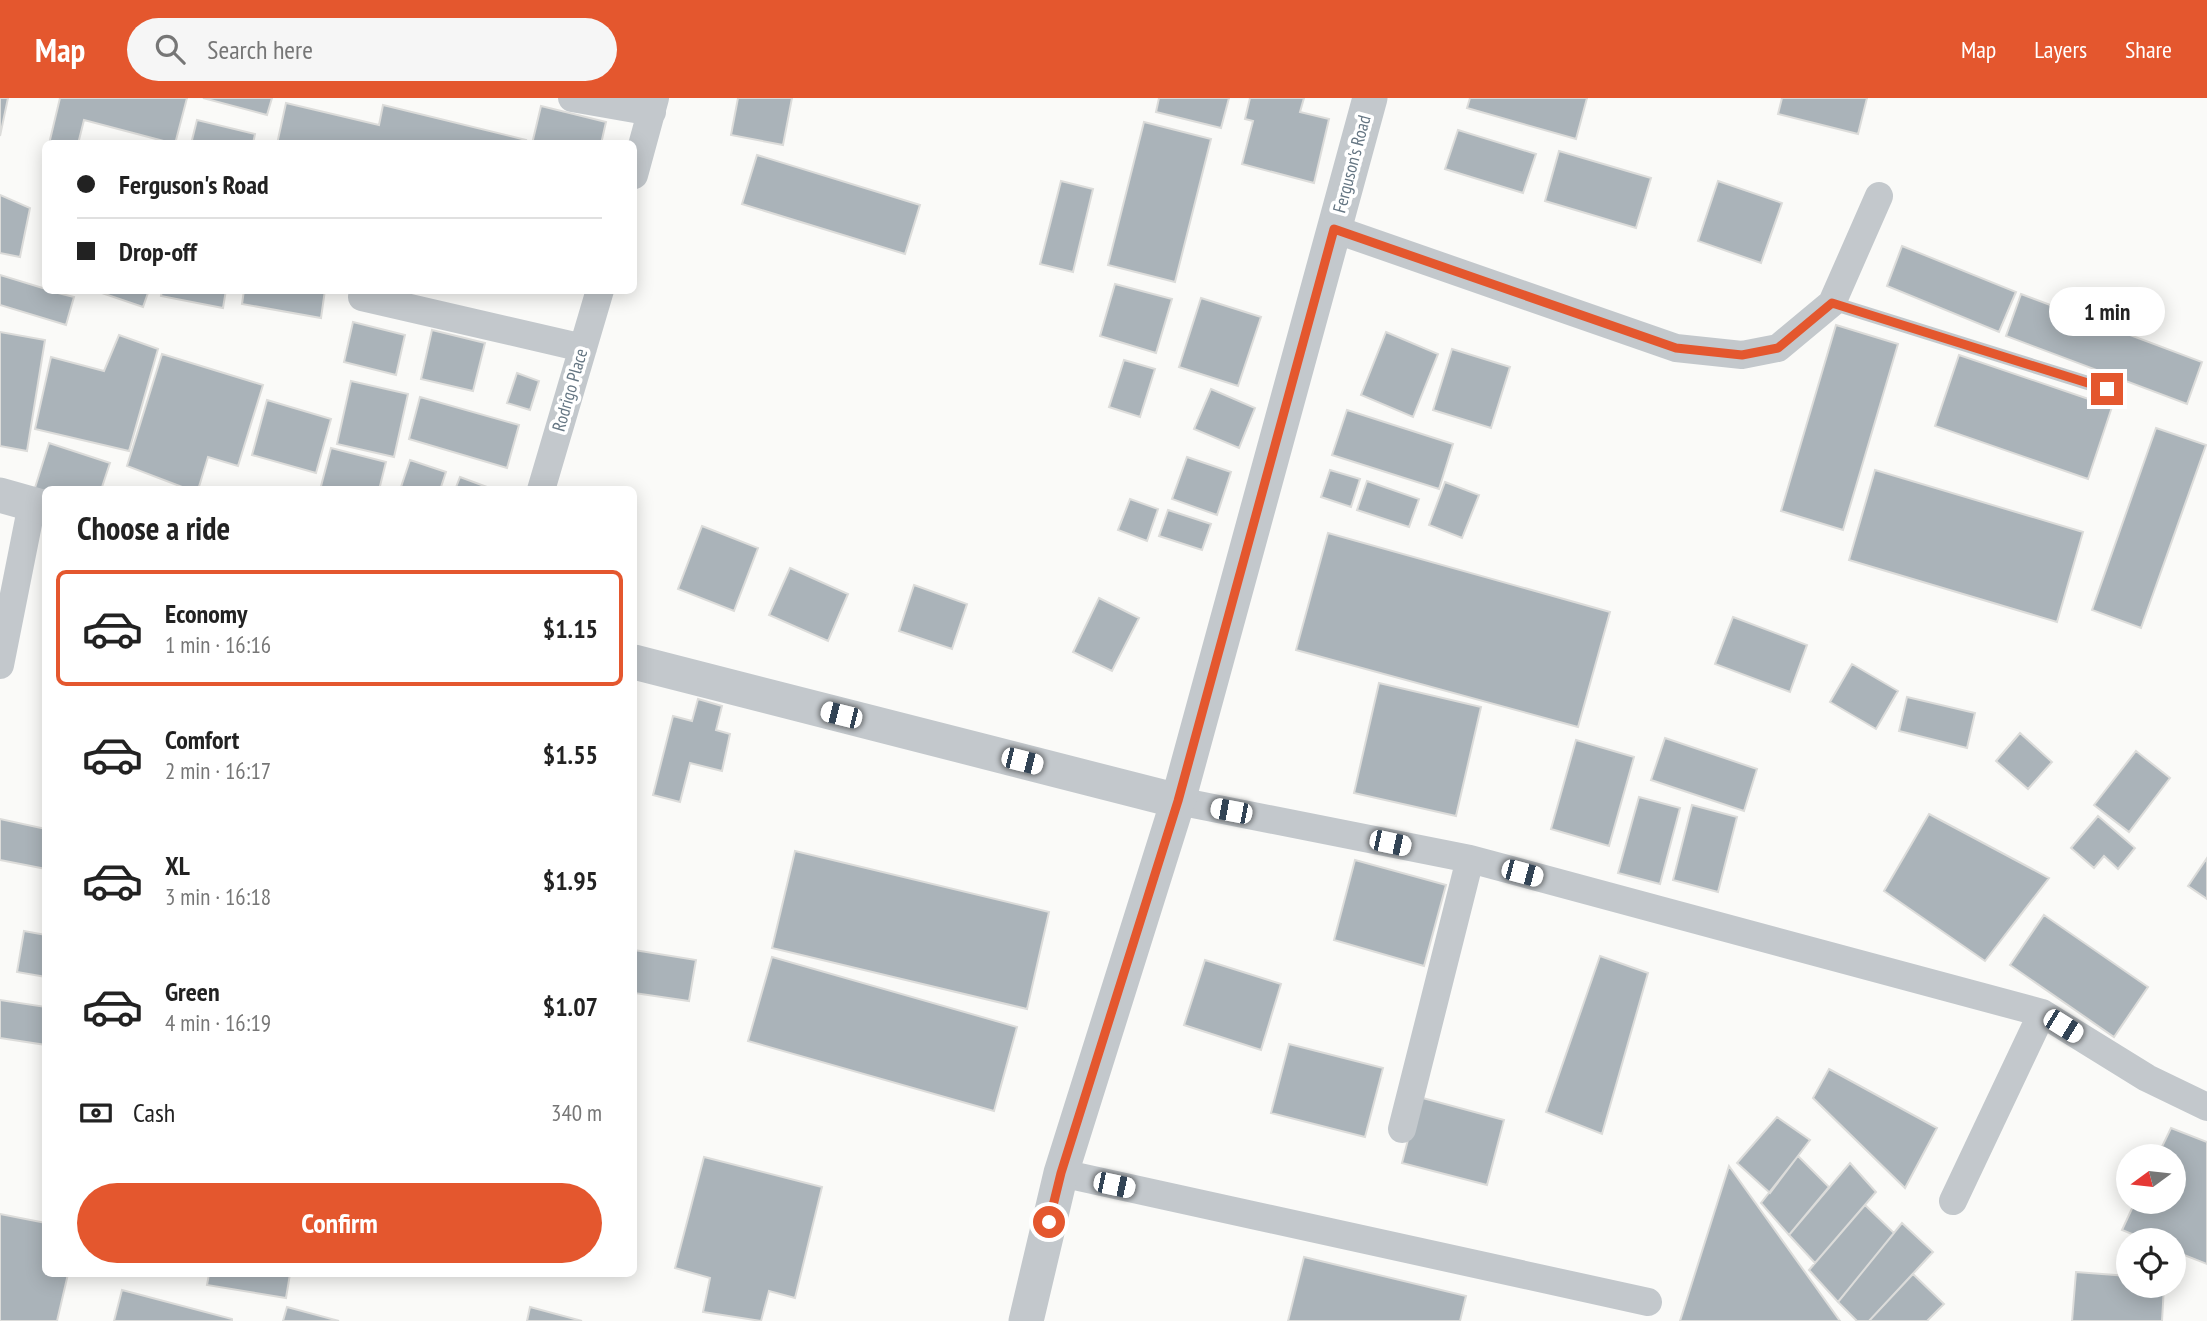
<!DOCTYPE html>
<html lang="en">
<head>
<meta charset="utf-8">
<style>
	:root { --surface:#fff; --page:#f6f6f6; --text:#222; --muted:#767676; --line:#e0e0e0; --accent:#e4572e }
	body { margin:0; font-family:"PT Sans Narrow",sans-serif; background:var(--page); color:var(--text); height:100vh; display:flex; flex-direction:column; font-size:26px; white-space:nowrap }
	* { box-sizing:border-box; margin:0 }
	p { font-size:23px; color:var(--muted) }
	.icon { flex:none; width:38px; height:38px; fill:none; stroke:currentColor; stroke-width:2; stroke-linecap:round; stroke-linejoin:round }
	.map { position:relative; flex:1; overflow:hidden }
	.details { position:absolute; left:42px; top:388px; width:595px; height:791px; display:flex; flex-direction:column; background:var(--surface); border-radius:10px; box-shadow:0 4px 18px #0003 }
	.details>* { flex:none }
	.guide { position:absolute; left:42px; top:42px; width:595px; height:154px; border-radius:10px; box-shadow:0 4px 18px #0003; display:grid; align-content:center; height:154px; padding:0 35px; background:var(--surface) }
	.needle { width:46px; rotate:255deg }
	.fabs { position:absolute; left:2116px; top:1046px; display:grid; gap:14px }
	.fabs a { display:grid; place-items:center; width:70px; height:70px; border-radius:50%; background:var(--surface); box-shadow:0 4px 18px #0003; font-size:35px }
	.end { position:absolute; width:32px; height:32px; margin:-16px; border:9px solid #e4572e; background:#fff; box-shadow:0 0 0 4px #fff }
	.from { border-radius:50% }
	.bubble { position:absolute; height:49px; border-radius:24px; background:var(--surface); box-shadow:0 4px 18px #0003; font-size:23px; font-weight:700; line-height:49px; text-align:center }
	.car { position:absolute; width:21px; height:42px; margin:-21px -10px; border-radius:9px; box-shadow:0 0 5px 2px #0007; background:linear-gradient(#fff 24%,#345 0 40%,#fff 0 76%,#345 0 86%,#fff 0) }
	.guide b { display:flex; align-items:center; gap:24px; height:66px; font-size:26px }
	.guide b+b { border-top:2px solid var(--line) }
	.guide i { width:18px; height:18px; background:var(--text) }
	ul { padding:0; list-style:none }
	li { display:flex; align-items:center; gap:21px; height:116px; margin:0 14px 10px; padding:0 21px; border:4px solid transparent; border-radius:10px }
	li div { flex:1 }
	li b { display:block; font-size:26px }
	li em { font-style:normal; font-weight:700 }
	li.current { border-color:var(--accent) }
	li>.icon { width:63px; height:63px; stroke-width:1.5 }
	h2 { padding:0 35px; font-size:32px; line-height:84px }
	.pay { display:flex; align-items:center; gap:18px; height:77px; padding:0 35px; font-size:26px }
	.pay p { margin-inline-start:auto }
	.button { display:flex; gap:14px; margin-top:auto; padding:14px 35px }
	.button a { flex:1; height:80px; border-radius:42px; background:var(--accent); color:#fff; font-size:28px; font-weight:700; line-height:80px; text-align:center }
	header { display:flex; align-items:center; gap:42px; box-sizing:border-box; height:98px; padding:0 35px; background:var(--accent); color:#fff }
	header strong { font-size:33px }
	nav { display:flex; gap:38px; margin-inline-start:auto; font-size:24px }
	.search { width:490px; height:63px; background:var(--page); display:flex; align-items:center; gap:18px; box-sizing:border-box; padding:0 24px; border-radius:38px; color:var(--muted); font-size:26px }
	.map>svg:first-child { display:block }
</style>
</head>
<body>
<header>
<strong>Map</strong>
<div class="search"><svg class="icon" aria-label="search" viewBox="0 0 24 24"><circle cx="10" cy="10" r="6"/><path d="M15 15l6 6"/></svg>Search here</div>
<nav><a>Map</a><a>Layers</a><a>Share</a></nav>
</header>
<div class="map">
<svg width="2207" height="1223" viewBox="0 0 2207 1223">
	<rect width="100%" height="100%" fill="#fafaf8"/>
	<!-- building -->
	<path fill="#aab3b9" stroke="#dcdcda" stroke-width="2" d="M0 0H8L0 38Z
		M60 0H187L175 46 84 22 78 46H49Z
		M203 0H272L267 17Z
		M738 0H792L783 47 731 37Z
		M1159 0H1229L1221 30 1156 14Z
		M1250 0H1304L1300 14 1329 21 1314 85 1242 66 1253 23 1245 21Z
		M1470 0H1587L1576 41 1467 10Z
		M1782 0H1867L1858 36 1778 16Z
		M286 5 379 27 383 7 526 42 525 46H277Z
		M541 8 606 24 601 46H532Z
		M197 22 255 36 253 46H191Z
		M1144 24 1211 41 1175 184 1108 167Z
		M1458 32 1536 56 1523 95 1445 71Z
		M1559 53 1651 80 1636 130 1545 103Z
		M757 57 920 107 905 156 742 106Z
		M1061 83 1093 91 1073 174 1040 166Z
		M1718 83 1782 105 1761 165 1698 143Z
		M0 97 30 110 20 159 0 155Z
		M1902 148 2016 194 1999 234 1887 188Z
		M0 177 46 191V192L74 199 66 227 0 207Z
		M1115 186 1172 201 1156 255 1100 238Z
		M93 192H149L143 209Z
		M162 192H226L223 210 161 198Z
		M244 192H325L321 220 242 206Z
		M2021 196 2202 264 2187 306 2006 238Z
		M1201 200 1261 219 1238 288 1179 269Z
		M353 224 405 237 396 277 344 264Z
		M1836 227 1898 246 1843 432 1781 413Z
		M432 232 485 245 473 293 421 281Z
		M0 234 45 242 27 353 0 348Z
		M1386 234 1438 256 1413 319 1361 297Z
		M119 237 158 251 129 353 35 331 51 259 104 273Z
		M1452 251 1510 269 1491 330 1433 312Z
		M162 256 263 287 238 368 208 359 198 392H190L127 368Z
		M1959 257 2112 309 2088 381 1935 328Z
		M1124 262 1155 271 1140 319 1109 309Z
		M517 275 539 283 530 312 507 305Z
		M351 283 408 296 394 359 337 346Z
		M1211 291 1255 310 1239 350 1194 331Z
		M420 299 519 327 507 370 409 341Z
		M267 302 331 321 316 375 252 357Z
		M1347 312 1453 346 1439 391 1332 357Z
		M2156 330 2206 347 2141 530 2092 512Z
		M49 345 110 365 101 392 34 393Z
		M331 350 386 364 379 392H320Z
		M1187 359 1231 374 1217 417 1172 401Z
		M410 362 446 374 440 392H400Z
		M1330 372 1360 381 1351 409 1321 399Z
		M1875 372 2083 434 2057 524 1849 462Z
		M460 379 495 392H455Z
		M1367 383 1419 401 1409 429 1357 412Z
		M1445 384 1479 397 1462 440 1429 427Z
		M1130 401 1158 411 1147 443 1118 432Z
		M1168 412 1211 426 1202 452 1159 438Z
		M702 428 758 450 734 513 678 491Z
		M1328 435 1610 514 1578 629 1296 552Z
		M790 470 848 496 828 543 769 517Z
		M914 487 967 506 952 551 899 533Z
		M1099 500 1139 520 1112 573 1073 554Z
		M1733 519 1807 547 1790 594 1715 566Z
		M1852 566 1898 593 1876 631 1830 604Z
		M1379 585 1481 609 1456 718 1354 695Z
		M1907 599 1975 615 1967 650 1899 633Z
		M698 601 722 608 716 632 730 636 722 673 690 665 680 704 653 697 673 618 692 623Z
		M2020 635 2052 664 2028 691 1996 663Z
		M1665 640 1757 671 1744 713 1651 682Z
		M1576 642 1634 659 1609 748 1551 731Z
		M2136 653 2170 680 2129 734 2094 707Z
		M1639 699 1680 710 1660 786 1618 775Z
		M1692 707 1737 719 1718 794 1673 782Z
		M1929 716 2049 780 1985 863 1884 793Z
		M2098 718 2135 750 2118 771 2104 758 2094 770 2071 750Z
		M0 721 46 731V771L0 762Z
		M795 753 1049 814 1027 911 772 850Z
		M2207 760V801L2188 788Z
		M1355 762 1446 787 1424 868 1334 842Z
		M2044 817 2148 889 2114 939 2010 867Z
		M24 833 46 837V879L17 874Z
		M634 852 696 862 689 903 634 895Z
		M1600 858 1648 875 1602 1036 1546 1014Z
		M772 859 1017 929 994 1013 748 943Z
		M1205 862 1281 886 1261 952 1184 927Z
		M0 902 46 909V947L0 940Z
		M1289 946 1383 970 1365 1039 1271 1015Z
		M1829 971 1937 1030 1905 1090 1813 1000Z
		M1419 999 1504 1022 1487 1087 1402 1065Z
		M1777 1019 1810 1042 1770 1095 1737 1065Z
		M2171 1030 2207 1044V1166L2174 1153V1143H2149L2122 1132 2135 1104H2174V1059H2157Z
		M1798 1058 1829 1089 1789 1137 1761 1105Z
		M704 1059 822 1089 795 1200 769 1193 761 1223 703 1214 710 1180 675 1170Z
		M1850 1065 1876 1094 1815 1165 1789 1137Z
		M1729 1068 1840 1223H1680Z
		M1865 1107 1894 1135 1838 1204 1809 1172Z
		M0 1116 46 1125V1176H68L57 1223H0Z
		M1902 1125 1933 1154 1869 1223H1857L1838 1204Z
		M1304 1159 1466 1198 1460 1223H1288Z
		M2076 1174 2128 1178V1188H2164L2162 1223H2072Z
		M209 1176H290L286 1200 207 1187Z
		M1913 1176 1944 1206 1927 1223H1869Z
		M122 1192 232 1221V1223H114Z
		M287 1209 339 1223H283Z
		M530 1209 582 1223H527Z"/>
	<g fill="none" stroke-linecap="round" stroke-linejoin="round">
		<!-- service -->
		<path stroke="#c3c8cc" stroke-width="14" d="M1832 205 2107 291"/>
		<!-- minor -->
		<path stroke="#c3c8cc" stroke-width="28" d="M572 0 652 14
			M634 77 655 0
			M1334 131 1676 250 1742 257 1778 250 1832 205 1879 98
			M362 199 583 250
			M541 392 600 192
			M0 567 32 406
			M1178 703 1470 761 2042 915 2147 980 2207 1009
			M1402 1031 1470 761
			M1061 1075 1648 1204
			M1953 1103 2042 915"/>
		<!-- tertiary -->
		<path stroke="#c3c8cc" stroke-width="35" d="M0 397 46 410
			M634 564 1178 703
			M1026 1223 1061 1075 1178 703 1370 0"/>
	</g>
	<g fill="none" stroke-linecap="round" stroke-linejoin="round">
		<!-- route -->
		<path stroke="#e4572e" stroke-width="9" d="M1049 1124 1061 1075 1178 703 1334 131 1676 250 1742 257 1778 250 1832 205 2107 291"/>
	</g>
	<g text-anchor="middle" stroke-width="7" stroke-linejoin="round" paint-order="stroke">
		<!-- street labels -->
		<g font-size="18" fill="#657683" stroke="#fff">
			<text transform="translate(1352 66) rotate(-75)" y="6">Ferguson's Road</text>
			<text transform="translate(570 292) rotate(-74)" y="6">Rodrigo Place</text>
		</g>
	</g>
</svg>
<div class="fabs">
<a><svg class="needle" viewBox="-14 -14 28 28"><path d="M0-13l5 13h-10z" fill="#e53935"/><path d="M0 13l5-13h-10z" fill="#767676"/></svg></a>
<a><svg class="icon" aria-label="locate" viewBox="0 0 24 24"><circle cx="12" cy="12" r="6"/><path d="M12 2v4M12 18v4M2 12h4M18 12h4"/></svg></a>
</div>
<i class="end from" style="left:1049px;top:1124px"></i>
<i class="end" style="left:2107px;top:291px"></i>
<div class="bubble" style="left:2049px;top:189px;width:116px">1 min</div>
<i class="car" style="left:841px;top:617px;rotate:284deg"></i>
<i class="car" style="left:1022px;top:663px;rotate:104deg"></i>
<i class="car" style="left:1231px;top:713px;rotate:281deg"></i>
<i class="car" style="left:1390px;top:745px;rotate:102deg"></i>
<i class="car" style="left:1522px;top:775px;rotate:105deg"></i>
<i class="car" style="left:2063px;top:928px;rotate:122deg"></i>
<i class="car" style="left:1114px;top:1087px;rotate:102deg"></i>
<div class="guide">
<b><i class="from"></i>Ferguson's Road</b>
<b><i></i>Drop-off</b>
</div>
<section class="details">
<h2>Choose a ride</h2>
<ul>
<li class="current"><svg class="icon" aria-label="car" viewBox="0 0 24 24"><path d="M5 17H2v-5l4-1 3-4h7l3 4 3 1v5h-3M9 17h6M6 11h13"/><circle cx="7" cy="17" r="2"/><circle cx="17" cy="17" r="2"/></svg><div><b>Economy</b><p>1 min · 16:16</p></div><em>$1.15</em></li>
<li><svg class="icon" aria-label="car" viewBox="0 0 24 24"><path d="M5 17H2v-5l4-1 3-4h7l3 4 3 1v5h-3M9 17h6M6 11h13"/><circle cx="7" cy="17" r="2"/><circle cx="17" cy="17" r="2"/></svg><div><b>Comfort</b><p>2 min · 16:17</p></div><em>$1.55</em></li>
<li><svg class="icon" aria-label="car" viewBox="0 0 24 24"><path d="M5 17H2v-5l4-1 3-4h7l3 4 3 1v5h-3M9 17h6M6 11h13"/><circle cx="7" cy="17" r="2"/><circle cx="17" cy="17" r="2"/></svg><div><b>XL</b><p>3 min · 16:18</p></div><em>$1.95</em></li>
<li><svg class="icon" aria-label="car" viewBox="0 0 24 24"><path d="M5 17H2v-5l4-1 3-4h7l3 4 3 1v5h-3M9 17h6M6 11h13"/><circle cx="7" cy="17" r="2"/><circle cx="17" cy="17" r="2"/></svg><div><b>Green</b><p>4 min · 16:19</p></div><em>$1.07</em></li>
</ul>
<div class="pay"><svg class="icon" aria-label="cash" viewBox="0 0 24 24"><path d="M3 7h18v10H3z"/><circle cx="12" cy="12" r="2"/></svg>Cash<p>340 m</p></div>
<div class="button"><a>Confirm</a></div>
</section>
</div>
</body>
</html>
